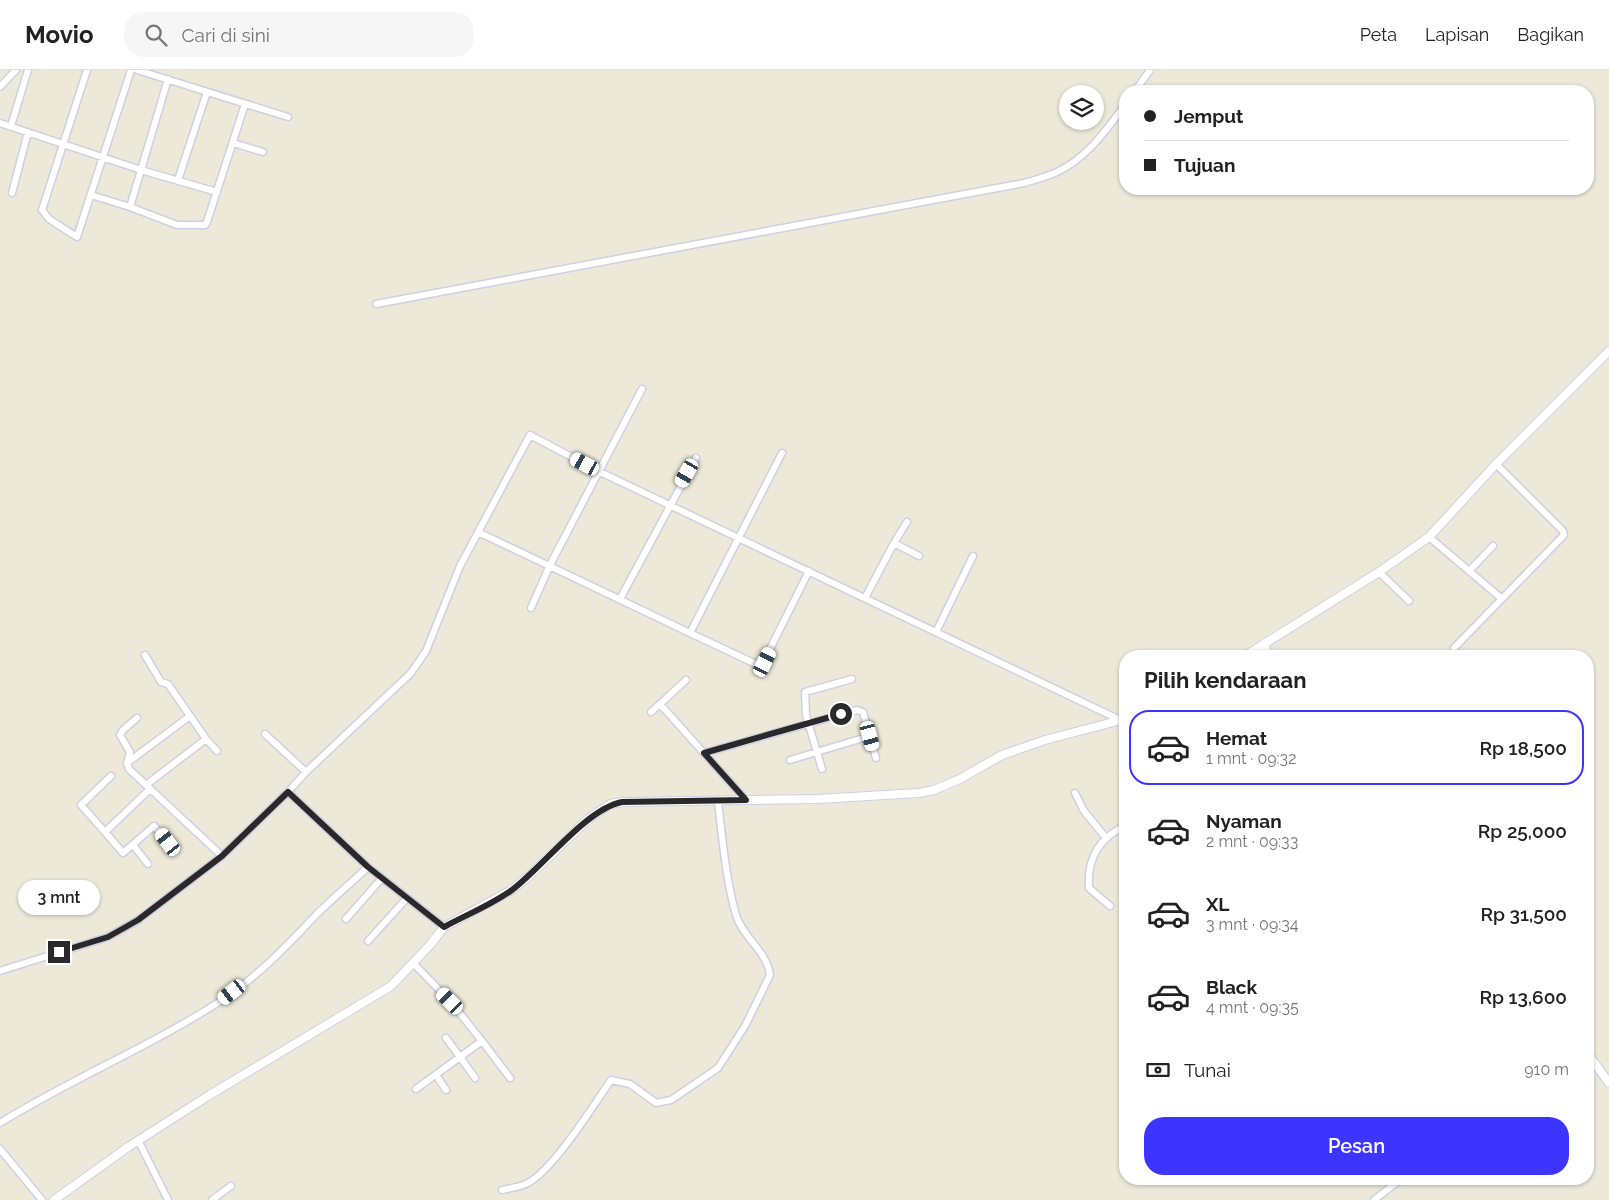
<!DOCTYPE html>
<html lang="id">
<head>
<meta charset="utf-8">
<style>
	:root { --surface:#fff; --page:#f6f6f6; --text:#222; --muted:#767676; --line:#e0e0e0; --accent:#3e34ff }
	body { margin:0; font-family:Raleway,sans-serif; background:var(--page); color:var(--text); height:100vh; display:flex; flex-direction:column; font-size:19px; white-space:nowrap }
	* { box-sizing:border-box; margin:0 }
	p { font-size:16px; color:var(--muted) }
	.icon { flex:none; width:28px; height:28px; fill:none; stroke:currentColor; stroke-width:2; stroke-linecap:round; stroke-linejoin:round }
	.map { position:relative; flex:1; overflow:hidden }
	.drawer { position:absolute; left:1119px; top:580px; width:475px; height:535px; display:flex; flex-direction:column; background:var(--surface); border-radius:20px; box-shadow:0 1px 4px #0004 }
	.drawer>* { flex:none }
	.hud { position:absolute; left:1119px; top:15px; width:475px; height:110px; border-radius:20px; box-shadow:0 1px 4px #0004; display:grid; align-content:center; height:110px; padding:0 25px; background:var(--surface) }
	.tools { position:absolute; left:1059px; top:15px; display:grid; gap:10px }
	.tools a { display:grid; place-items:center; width:45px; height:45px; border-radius:50%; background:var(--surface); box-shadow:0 1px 4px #0004; font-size:25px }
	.end { position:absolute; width:22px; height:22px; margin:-11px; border:6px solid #292929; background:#fff; box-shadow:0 0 0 2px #fff }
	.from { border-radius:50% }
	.bubble { position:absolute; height:35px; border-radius:18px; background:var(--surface); box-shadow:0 1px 4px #0004; font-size:16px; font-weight:600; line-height:35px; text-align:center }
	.car { position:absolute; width:15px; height:30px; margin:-15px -8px; border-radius:6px; box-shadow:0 0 4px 1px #0007; background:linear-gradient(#fff 24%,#345 0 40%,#fff 0 76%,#345 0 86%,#fff 0) }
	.hud b { display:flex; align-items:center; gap:18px; height:48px; font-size:19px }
	.hud b+b { border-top:1px solid var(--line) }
	.hud i { width:12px; height:12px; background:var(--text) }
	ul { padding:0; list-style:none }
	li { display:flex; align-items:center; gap:15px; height:75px; margin:0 10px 8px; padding:0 15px; border:2px solid transparent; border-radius:20px }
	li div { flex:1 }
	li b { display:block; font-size:19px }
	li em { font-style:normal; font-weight:600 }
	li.active { border-color:var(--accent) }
	li>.icon { width:45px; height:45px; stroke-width:1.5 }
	h2 { padding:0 25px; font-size:22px; line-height:60px }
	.pay { display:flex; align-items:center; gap:12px; height:55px; padding:0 25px; font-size:19px }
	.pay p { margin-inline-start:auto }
	.cta { display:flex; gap:10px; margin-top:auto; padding:10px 25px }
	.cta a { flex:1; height:58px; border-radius:20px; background:var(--accent); color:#fff; font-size:20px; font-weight:600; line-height:58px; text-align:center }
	header { display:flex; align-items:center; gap:30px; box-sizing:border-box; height:70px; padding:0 25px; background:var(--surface); border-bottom:1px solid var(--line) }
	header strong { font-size:24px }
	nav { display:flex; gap:28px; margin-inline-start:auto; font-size:18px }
	.search { width:350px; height:45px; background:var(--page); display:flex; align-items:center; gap:12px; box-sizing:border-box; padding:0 18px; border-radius:20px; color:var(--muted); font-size:19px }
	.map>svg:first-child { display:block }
</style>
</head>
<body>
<header>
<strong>Movio</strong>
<div class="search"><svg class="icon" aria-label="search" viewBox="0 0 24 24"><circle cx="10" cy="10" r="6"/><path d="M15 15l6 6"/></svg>Cari di sini</div>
<nav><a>Peta</a><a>Lapisan</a><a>Bagikan</a></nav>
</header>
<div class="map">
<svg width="1609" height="1130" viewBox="0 0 1609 1130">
	<rect width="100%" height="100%" fill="#ede9d9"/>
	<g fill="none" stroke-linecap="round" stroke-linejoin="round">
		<!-- minor casing -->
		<g stroke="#cfcee4" stroke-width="9">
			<path id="minor" d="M87 0 42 140 49 149 77 167 131 0
				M137 0 288 47
				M168 9 130 137 177 155H205L207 152 245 34
				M0 17 16 0
				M1135 21 1150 0
				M0 53 141 100 217 122
				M11 56 28 0
				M233 73 263 82
				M178 110 207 22
				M12 123 28 62
				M91 125 130 137
				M376 234 1024 113C1035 110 1046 107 1057 102 1087 88 1106 60 1125 35
				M907 452 894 473 919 486
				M478 462 690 563 782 383
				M1429 467 1501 528
				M1470 500 1493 476
				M1379 502 1409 531
				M865 528 894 473
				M620 529 696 388
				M531 538 550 495 642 319
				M936 562 973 486
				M690 563 758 595H762L809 501
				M1454 578 1564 465 1563 461 1496 394
				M145 585 161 612 168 614 206 669 146 715
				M686 610 660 634 746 730
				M651 642 660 634
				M137 648 123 660 120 665 130 682 127 693 129 699 222 786
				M265 664 306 702
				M206 669 217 681
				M704 683 857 640 863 642 876 688
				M790 690 870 666
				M127 693 190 646
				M822 699 806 645 805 622 852 609
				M150 719 105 762 123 783 154 756 168 772
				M288 722 368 797 444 857
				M1075 723 1084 741 1106 768
				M105 762 81 735 111 706
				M133 775 148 794
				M1110 836 1089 818C1087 789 1099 768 1125 756
				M346 849 382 808
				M368 871 407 828
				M413 893 450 931 482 971 460 987 446 968
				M0 901 108 867 138 850 222 786 288 722 306 702 411 603 426 581 460 496 530 365 598 401 1118 649
				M482 971 510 1008
				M436 1005 446 1020
				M416 1019 460 987 475 1008
				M0 1053C71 1009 149 977 219 932 256 908 285 878 315 846 332 829 351 813 368 797
				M138 1070 168 1130
				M0 1079 42 1130
				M502 1120C510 1118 521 1117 528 1113 554 1099 593 1036 611 1010L630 1014 656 1033 671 1030 718 998 745 956 770 905C767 881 743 868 736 845 726 810 722 767 718 731
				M212 1130 231 1116
				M1374 1130 1401 1109"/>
		</g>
		<!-- tertiary casing -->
		<g stroke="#cfcee4" stroke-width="10">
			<path id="tertiary" d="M1265 573 1266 586
				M1245 586 1379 502 1429 467 1496 394 1609 281
				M1588 984 1609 1013
				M54 1130 128 1077 208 1026 391 916 430 875 444 857 510 821 529 806 588 749 610 734 622 732 817 729 919 723 934 720 960 709 1002 685 1045 670 1125 649"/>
		</g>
		<!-- minor -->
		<use href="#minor" stroke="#fff" stroke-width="6"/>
		<!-- tertiary -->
		<use href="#tertiary" stroke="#fff" stroke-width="8"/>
	</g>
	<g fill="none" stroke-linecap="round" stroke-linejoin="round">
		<!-- route -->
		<path stroke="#292929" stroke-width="6" d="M59 882 108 867 138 850 222 786 288 722 368 797 444 857C466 845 491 835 512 820 544 796 586 739 622 732L746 730 704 683 841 644"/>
	</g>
</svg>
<div class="tools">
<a><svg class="icon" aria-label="layers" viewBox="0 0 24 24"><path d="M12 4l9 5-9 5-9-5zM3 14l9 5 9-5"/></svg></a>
</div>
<i class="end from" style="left:841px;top:644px"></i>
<i class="end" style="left:59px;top:882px"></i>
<div class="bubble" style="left:18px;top:810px;width:82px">3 mnt</div>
<i class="car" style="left:585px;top:394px;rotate:298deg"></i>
<i class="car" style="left:687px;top:403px;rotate:210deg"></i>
<i class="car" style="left:765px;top:592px;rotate:26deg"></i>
<i class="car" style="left:870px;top:666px;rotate:165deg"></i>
<i class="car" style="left:168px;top:772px;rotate:323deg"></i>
<i class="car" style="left:232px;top:922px;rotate:233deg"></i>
<i class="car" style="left:450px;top:931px;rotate:315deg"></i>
<div class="hud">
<b><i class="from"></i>Jemput</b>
<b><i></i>Tujuan</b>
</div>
<section class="drawer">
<h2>Pilih kendaraan</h2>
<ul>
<li class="active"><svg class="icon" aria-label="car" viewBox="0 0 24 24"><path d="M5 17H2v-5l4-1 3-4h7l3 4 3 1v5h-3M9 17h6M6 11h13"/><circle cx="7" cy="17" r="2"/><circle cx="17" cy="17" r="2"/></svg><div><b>Hemat</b><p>1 mnt · 09:32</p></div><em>Rp 18,500</em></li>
<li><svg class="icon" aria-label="car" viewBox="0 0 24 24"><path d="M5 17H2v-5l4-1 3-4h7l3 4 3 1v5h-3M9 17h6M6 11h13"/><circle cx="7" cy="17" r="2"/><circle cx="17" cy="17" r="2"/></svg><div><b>Nyaman</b><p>2 mnt · 09:33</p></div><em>Rp 25,000</em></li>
<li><svg class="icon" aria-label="car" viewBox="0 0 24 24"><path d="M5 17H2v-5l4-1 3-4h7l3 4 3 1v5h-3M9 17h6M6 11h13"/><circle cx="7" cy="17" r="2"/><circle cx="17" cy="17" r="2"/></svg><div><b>XL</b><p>3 mnt · 09:34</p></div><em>Rp 31,500</em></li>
<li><svg class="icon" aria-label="car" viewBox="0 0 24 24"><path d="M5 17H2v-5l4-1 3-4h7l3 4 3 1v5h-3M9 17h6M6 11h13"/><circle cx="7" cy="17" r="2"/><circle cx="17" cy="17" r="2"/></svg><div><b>Black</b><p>4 mnt · 09:35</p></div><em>Rp 13,600</em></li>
</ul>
<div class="pay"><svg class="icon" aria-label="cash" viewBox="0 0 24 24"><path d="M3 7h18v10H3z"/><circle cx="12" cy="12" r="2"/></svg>Tunai<p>910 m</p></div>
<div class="cta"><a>Pesan</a></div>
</section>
</div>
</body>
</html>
